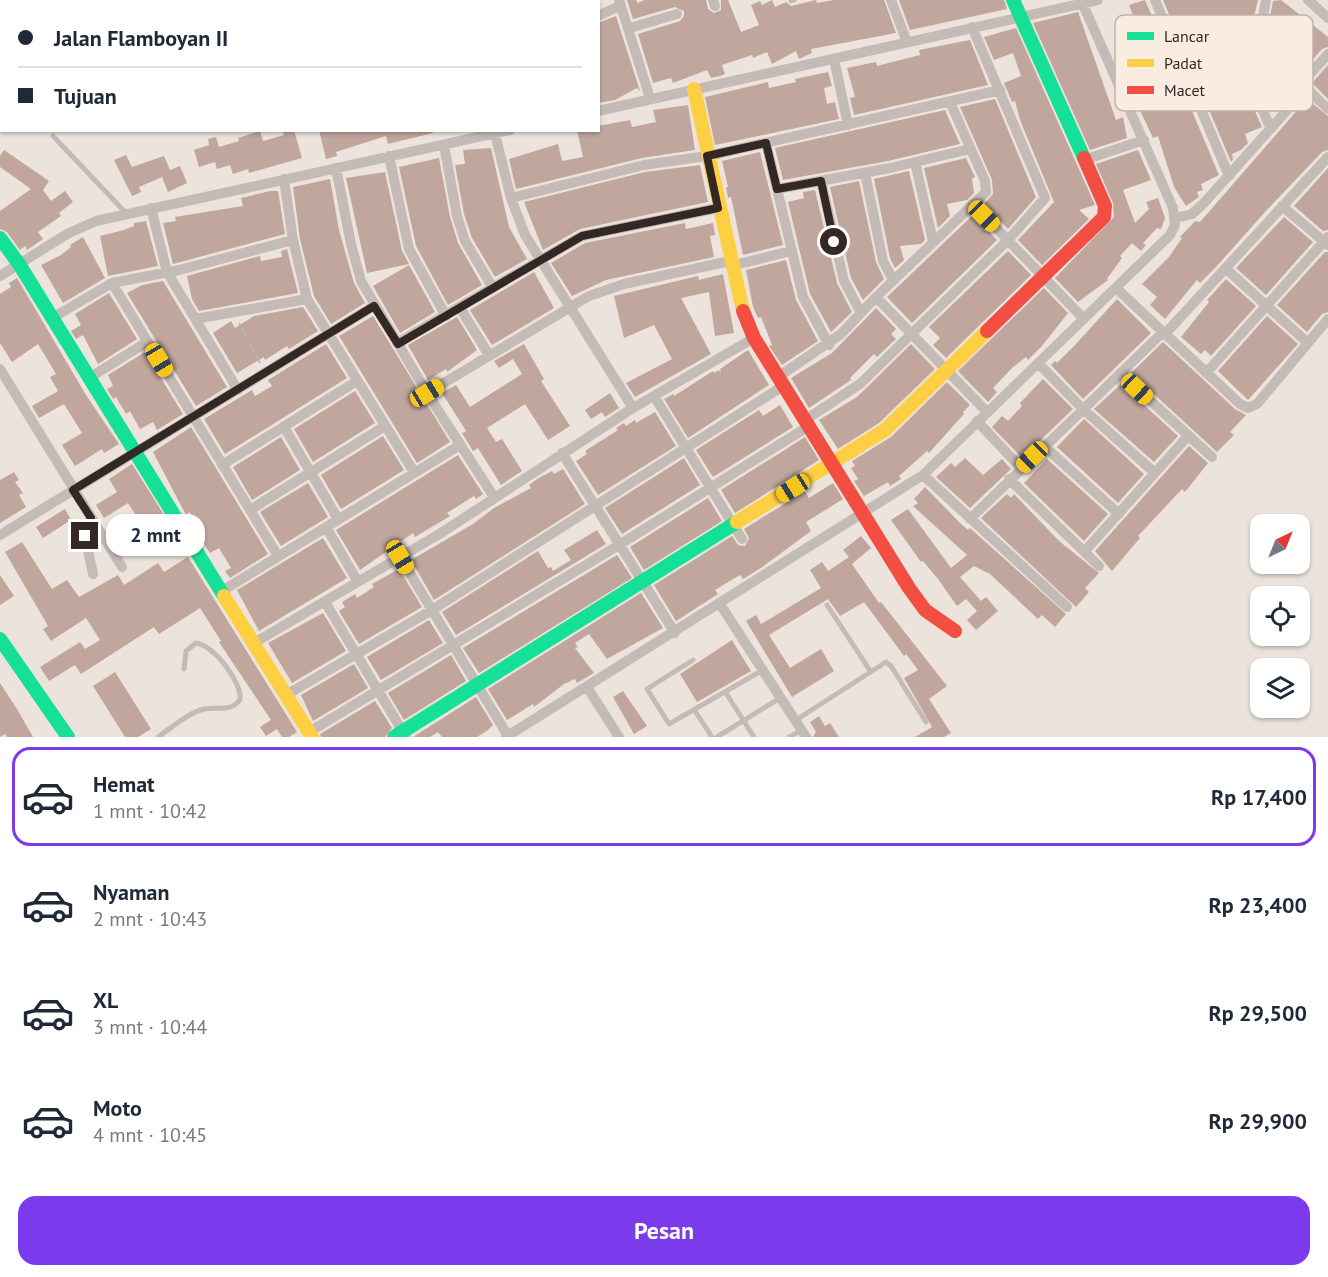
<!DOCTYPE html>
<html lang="id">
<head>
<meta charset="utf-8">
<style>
	:root { --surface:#fff; --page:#f6f6f7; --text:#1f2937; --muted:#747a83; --line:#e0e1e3; --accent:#7c3aed }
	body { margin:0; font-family:"PT Sans",sans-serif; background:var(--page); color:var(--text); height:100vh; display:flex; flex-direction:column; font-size:22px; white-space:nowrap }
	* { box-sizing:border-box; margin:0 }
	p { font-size:20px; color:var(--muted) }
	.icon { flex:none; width:33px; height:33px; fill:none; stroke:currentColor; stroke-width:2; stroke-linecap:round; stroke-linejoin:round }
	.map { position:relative; height:737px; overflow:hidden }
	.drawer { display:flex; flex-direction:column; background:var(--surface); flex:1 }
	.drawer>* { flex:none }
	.hud { position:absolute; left:0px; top:0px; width:600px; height:132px; box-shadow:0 2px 4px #0004; display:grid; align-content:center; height:132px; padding:0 18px; background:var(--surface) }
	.needle { width:39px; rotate:43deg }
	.controls { position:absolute; left:1250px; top:514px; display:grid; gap:12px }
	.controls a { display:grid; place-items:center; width:60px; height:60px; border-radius:12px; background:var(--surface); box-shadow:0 2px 4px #0004; font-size:30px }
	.end { position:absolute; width:27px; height:27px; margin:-14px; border:8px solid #342825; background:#fff; box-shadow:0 0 0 3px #fff }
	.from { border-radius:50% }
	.bubble { position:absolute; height:42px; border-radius:18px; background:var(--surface); box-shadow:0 2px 4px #0004; font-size:20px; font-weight:700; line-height:42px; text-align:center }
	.car { position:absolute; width:18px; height:36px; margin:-18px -9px; border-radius:8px; box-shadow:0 0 4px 2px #0007; background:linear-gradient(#f5c518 24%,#345 0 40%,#f5c518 0 76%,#345 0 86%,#f5c518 0) }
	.hud b { display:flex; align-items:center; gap:21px; height:57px; font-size:22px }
	.hud b+b { border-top:2px solid var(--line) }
	.hud i { width:15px; height:15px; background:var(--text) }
	ul { padding:10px 0 0; list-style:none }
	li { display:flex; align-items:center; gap:18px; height:99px; margin:0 12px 9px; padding:0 6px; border:3px solid transparent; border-radius:18px }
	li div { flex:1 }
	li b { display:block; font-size:22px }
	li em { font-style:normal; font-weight:700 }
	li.selected { border-color:var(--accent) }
	li>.icon { width:54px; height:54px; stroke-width:1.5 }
	.button { display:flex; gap:12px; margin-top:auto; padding:12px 18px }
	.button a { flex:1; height:69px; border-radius:18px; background:var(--accent); color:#fff; font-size:24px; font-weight:700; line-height:69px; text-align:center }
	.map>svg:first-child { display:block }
</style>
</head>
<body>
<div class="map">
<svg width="1328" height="737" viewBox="0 0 1328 737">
	<rect width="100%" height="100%" fill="#ece4dc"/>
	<!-- building -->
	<path fill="#c0a69d" d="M627 0H636L638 3 644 0H706L708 9 714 13 721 10V0H728L741 32 759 25 751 5 760 1 762 5 772 0 775 7 786 2 791 6 816 0 817 3 834 0H884L896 33 811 49 812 53 799 59 796 51 772 64 767 52 753 58 752 55 722 65 725 74 720 76 711 78 707 70 673 83 671 78 653 83 638 34 680 21 684 16V11L675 7 633 19Z
		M899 0H1004L1007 9 910 30Z
		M1145 0 1219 175 1201 184 1203 190 1197 192 1199 197 1186 206 1174 187 1158 136 1153 138 1119 65 1127 62 1117 34 1137 26 1129 5Z
		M1163 0H1258L1251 29 1182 45Z
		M1281 0 1328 37V47L1322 49 1301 73 1264 37 1268 28 1273 1Z
		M1078 12 1116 120 1123 117 1127 138 1090 150 1033 23Z
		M616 16 640 91 637 88 615 100 598 103V23Z
		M1016 28 1095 205 1079 210 1089 219 1042 265 1018 240 1054 202 1020 120 1015 101 1012 102 1004 83 1021 76 1013 53 994 60 984 37Z
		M970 40 988 85 854 115 850 98 855 97 847 68 876 62 877 66 920 55 919 50Z
		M1228 51 1262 127 1245 134 1248 143 1241 150 1232 154 1233 159 1231 162 1188 59Z
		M1328 65V99L1312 83Z
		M828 72 832 86 824 88 827 104 835 102 839 119 715 145 705 97 768 82 769 88 796 82 795 79Z
		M995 99 1036 197 1008 229 984 204 993 194 992 180 960 107Z
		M1307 99 1328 116V150L1322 152 1265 212 1216 267 1200 283 1197 280 1165 319 1150 305 1157 297 1142 284 1169 257 1182 238 1180 237 1195 221 1200 222Z
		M688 105 695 150 642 158 516 189 509 159 558 144 562 161 583 157 577 130H598V126L630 120 632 127 656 122 653 110Z
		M945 110 960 144 888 161 783 180 775 148Z
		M282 130H294L302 158 249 173 248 169 233 174 230 165 217 169 215 162 199 167 194 150 209 145 208 139 216 137 219 147 239 141 238 138 260 131 263 141 284 135Z
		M319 130H432L433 133 388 144 386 136 336 152 337 156 326 159Z
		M491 148 509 227 527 259 495 277 472 238 464 214 455 165 465 164 463 150Z
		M4 150 49 181 43 190 51 201 65 191 73 202 59 213 61 216 38 232 43 239 27 250 25 246 20 250 7 232 0 229V211L31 189 0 167V156Z
		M1138 150 1151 180 1123 190 1135 223 1149 209 1146 202 1158 198 1165 218 1161 229 1157 228 1143 243 1146 245 1141 251 1132 243 1120 256 1122 258 1107 279 1108 280 1078 302 1055 278 1114 217 1113 203 1096 164Z
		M760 152 783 245 743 255 731 197 728 198 726 187H728L722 161Z
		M126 155 132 167 164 156 170 170 180 166 187 183 168 192 162 177 139 187 141 192 132 196 114 160Z
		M439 158 450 217 458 243 482 285 448 305 416 246 399 167Z
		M966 158 975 177 972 179 974 193 967 200 947 204 950 216 938 228 924 168Z
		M700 165 708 202 580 229 543 250 524 202 645 172Z
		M1328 168V230L1323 231 1294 206Z
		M909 171 925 240 921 244 900 246 904 260 895 268 890 258 874 179Z
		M385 172 402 251 409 264 367 273 346 178Z
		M330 179 339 230 354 283 365 303 331 324 314 296 300 239 293 187Z
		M859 181 876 262 884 279 863 300 851 278 830 187Z
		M815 190 837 283 852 312 831 332 810 294 788 202 804 198 803 192Z
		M270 191H278L285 234 173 264 163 223 176 221 175 217 243 206 241 198Z
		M973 215 997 240 912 323 887 297Z
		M1284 217 1313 242 1266 295 1236 268Z
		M146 221 158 266 108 276 100 236 124 230 134 226V223Z
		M685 223 686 229 713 223 715 235 710 236 714 257 606 280 572 296 551 263 585 243Z
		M83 237 105 278 63 303 41 265 61 255 71 247 70 245Z
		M287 249 298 293 199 311 192 299 187 276 260 256 261 261 282 257 281 251Z
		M1008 251 1031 275 946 358 933 345 940 338 929 327Z
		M1325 252H1328V312L1322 314 1307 332 1277 305Z
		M786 260 796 300 818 341 782 365 769 346 772 345 761 317 758 318 753 307 746 270Z
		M409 265 435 312 400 333 373 286Z
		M534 272 554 308 492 345 470 310Z
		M723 274 734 333 715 336 709 292 681 298 711 354 635 397 626 383 672 359 654 325 624 338 614 296 698 276 699 280Z
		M17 278 86 395 119 444 104 453 102 449 75 466 62 445 82 433 64 404 39 418 32 406 58 391 50 377 56 374 38 344 12 362 0 343V294L11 287 9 283Z
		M1226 279 1256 306 1211 356 1205 350 1201 354 1181 337 1209 302 1207 300Z
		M163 281 227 387 196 406 127 293 142 285Z
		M1044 288 1068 313 1042 346 1028 360 1026 357 1013 367 993 388 997 392 988 402 958 371Z
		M109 293 137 339 98 364 83 335 76 339 71 331 81 325 75 314Z
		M1117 299 1151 333 1083 399 1051 365 1055 361 1057 363 1075 345Z
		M303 307 318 331 289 349 287 346 265 360 264 357 237 373 213 333 231 321 235 328 254 316Z
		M876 308 896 329 891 334 896 339 877 357 874 354 850 378 851 380 809 408 791 378 832 353Z
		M373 316 450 442 417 463 339 336Z
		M1267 316 1298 344 1248 400 1218 371Z
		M457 317 477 350 447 372 446 369 428 380 408 345Z
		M1163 342 1235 409 1246 415 1230 432 1234 435 1217 452 1131 373Z
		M326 344 347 378 225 454 204 419 252 390 255 396 272 386 268 380Z
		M524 344 544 379 541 381 570 426 548 440 525 404 487 428 496 442 502 439 522 471 501 485 478 448 473 451 462 433 466 431 442 393 456 385 470 407 522 374 513 359 499 368 494 361Z
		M911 344 935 369 879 423 838 449 819 420 857 397Z
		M748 350 769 385 688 438 664 399 673 394 674 396 713 371 714 373 719 370 721 374 720 369Z
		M145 352 183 414 157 430 153 422 140 429 130 411 126 414 116 397 113 399 107 389 113 386 108 375Z
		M1043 379 1073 409 1022 458 992 427 1002 416 1008 421 1022 406 1020 403Z
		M947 382 970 405 963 412 964 414 929 453 927 451 899 476 901 479 890 486 888 482 864 496 854 481 858 479 851 468 855 466 852 461 891 437Z
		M1121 384 1178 436 1154 462 1094 409Z
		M355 391 375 423 313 462 294 429Z
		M610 393 619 408 605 417 602 412 591 419 585 410Z
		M780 405 793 427 713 477 696 450 759 410 763 416Z
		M655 412 676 446 598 495 576 461 587 454 585 451 618 430 616 428 624 423 626 426 635 420 636 423Z
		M1084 419 1144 474 1118 503 1057 447Z
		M191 427 268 554 230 578 225 571 231 568 219 548 210 553 200 538 204 536 189 512 186 515 153 452Z
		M383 436 404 470 341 509 321 475Z
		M281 437 300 470 252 500 233 467Z
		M805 437 819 460 735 513 721 490Z
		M1189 446 1208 463 1185 492 1182 489 1138 536 1140 538 1112 571 1095 551Z
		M458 455 483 494 476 499 474 496 447 513 450 516 415 537 413 533 360 570 336 530Z
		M684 458 700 485 622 534 605 508Z
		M965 458 983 475 1002 459 1011 469 970 508 936 477 951 463 955 467Z
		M1047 459 1108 514 1084 541 1024 483Z
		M132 464 173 529 153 542 128 503 104 518 96 505 117 492 109 479Z
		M563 469 585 504 434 600 411 560 473 524 494 508 531 488 529 485 537 479 552 471 554 474Z
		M14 472 19 480 15 482 23 493 19 495 26 507 0 523V480Z
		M308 483 328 517 281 546 260 512Z
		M833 483 843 499 806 522 811 531 761 568 743 579 740 575 715 590 718 594 676 621 654 585 732 536 738 545 745 546 749 538 744 529 805 491 809 498Z
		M925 487 959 522 968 530 970 528 1066 614 1055 627 1042 615 1038 619 990 574 974 566 960 577 981 601 986 597 998 611 976 630 967 620 977 611 966 599 957 606 938 579 923 561 921 562 891 520 908 509 951 568 967 555 913 506 918 503 914 499Z
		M1007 494 1011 498 1014 494 1059 541 1099 573 1085 588 1089 592 1076 607 981 518Z
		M708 498 722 521 644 570 630 547Z
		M65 509 71 520 43 538 36 527Z
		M597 530 606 544 456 635 442 612 538 551 548 568 551 567 553 571 571 560 564 550Z
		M861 536 871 548 852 564 879 603 881 602 947 686 929 699 951 733 944 737H915L932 727 904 678 918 670 906 654 904 656 864 602 840 616 828 599 769 635 790 668 821 649 834 671 792 697 746 621 756 615 761 624 821 588 810 570 822 562 828 571 849 557 843 550Z
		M323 538 347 578 259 631 237 590Z
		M22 542 52 589 67 580 79 597 118 575 124 585 158 563 164 572 188 557 297 732 289 737H282L277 729 266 736 260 727 271 720 219 642 221 641 200 608 159 634 154 627 81 674 75 665 49 681 40 667 80 642 85 649 100 640 86 618 51 641 43 629 48 626 5 552Z
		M617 555 632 578 479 673 463 648Z
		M399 569 422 607 359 644 339 611 345 607 342 602 355 594 357 598 374 587 372 584Z
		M0 575 14 596 0 605Z
		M641 593 663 628 607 659 589 634 575 643 578 647 575 648 594 673 577 683 575 679 564 684 534 707 533 704 507 720 488 689Z
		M323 613 346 651 292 683 268 643Z
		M429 620 443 643 381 680 367 657Z
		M732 640 751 671 697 702 680 674Z
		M451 655 466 681 404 720 388 693Z
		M354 664 368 688 313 721 301 695Z
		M115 672 151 729 138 737H125L93 686Z
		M0 683 17 709 33 737H7L5 734 0 737Z
		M623 691 647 726 634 734 613 697Z
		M476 697 493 725 488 730 477 737H442L438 732 430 737H413Z
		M375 701 392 728 385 737H321L320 734Z
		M819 716 825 726 830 723 839 737H813L816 732 810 722Z"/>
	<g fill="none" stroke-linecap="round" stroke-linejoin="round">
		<!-- path -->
		<path stroke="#bdb4ae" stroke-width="2" stroke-dasharray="3 3" stroke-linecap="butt" d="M239 323 260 363"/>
		<!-- lane -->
		<path stroke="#c4bbb6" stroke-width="5" d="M791 1 794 0
			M53 136 126 213
			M827 605 871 672
			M693 660 647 689 669 724 763 670
			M726 693 754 737
			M695 711 712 737
			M796 720 886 662 891 666 926 722
			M158 737C171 728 188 713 204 709 219 706 229 713 240 700 242 682 214 645 196 643L186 651 184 669
			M717 737 780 698
			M789 737 802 730"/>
		<!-- street -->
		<path stroke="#c4bbb6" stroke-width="10" d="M349 0V2
			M448 0 449 2
			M619 0 650 98
			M713 0 715 6
			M891 0 907 42
			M1155 0 1229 176
			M1308 0 1328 18
			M488 2 491 0
			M598 16 621 5
			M630 28 677 14
			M1254 38 1328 109
			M1234 42 1270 127
			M1175 54 1254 38 1261 27 1266 0
			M834 59 848 125
			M1301 84 1328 54
			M598 111 1098 0
			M495 134 511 198 525 235 633 408
			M766 143 803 297 829 345
			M444 145 457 216 465 241 493 288
			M389 156 409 249 446 316
			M1084 160 1144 140
			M915 162 933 241
			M336 168 351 244 361 281 427 393 494 497
			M865 173 883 261 893 280
			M284 179 293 240 307 299 414 472
			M821 181 844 281 861 313
			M777 189 890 168 970 149
			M511 198 644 165 707 156 1000 90
			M973 204 1083 318
			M1282 206 1328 245
			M151 208 167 272 238 390
			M1176 218 1192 214 1204 203 1306 89
			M731 266 791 251
			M1225 268 1308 343
			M0 276 67 234 96 221 510 130
			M112 283 278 556
			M1116 288 1240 404 1248 408 1257 404 1328 319
			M876 297 986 411
			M460 308 489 355
			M52 318 112 283 179 270 293 240
			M195 319 307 299
			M1164 335 1328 157
			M397 343 582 236 718 208
			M1038 363 1083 409 1155 473
			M0 369 122 567
			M1120 373 1212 457
			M1206 373 1328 237
			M778 377 841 334 876 297 986 192 985 181 950 102
			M89 378 147 342
			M427 393 589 296 624 284 730 261
			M654 396 742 539
			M805 420 860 384 1008 240 1045 198 972 27
			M977 421 1021 468
			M284 427 338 519
			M1044 446 1119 514
			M562 453 675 633
			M222 465 357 381
			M923 475 1067 607
			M1009 479 1099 566
			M250 510 385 426
			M91 518 85 536 93 574
			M970 519 1162 333
			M326 527 358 582
			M0 535 374 306
			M1085 551 1188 436
			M400 557 508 736
			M222 591 460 445
			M325 602 406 737
			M720 604 806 737
			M254 643 441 533 633 408 754 338
			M587 687 619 737
			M286 695 432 610 783 386
			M309 732 619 545 809 426
			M506 737 923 475 1170 235 1175 225 1173 208 1081 0"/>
		<!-- fast -->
		<path stroke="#16e098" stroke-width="14" d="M1013 0 1084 158
			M0 238 19 264 224 596
			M0 639 68 737
			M394 737 737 522"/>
		<!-- slow -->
		<path stroke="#ffcf43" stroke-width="14" d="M694 89 743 311
			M737 522 885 430 987 331
			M224 596 312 737"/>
		<!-- jam -->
		<path stroke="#f24e42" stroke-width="14" d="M743 311 754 338 909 588 925 610 955 631
			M987 331 1104 217 1105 206 1084 158"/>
	</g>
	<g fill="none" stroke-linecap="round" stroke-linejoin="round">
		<!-- route -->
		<path stroke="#342825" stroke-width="8" d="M85 536 91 518 73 490 374 306 398 344 582 236 718 208 707 156 766 143 777 189 821 181 834 242"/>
	</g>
	<!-- legend -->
	<rect x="1115" y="15" width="198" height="96" rx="9" fill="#f9ede2" stroke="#beb2a9" stroke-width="1.5"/>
	<rect x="1127" y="32" width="27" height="8" fill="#16e098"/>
	<rect x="1127" y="59" width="27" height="8" fill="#ffcf43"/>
	<rect x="1127" y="86" width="27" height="8" fill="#f24e42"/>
	<g font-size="16" fill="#342825">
		<text x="1164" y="42">Lancar</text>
		<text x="1164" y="69">Padat</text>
		<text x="1164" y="96">Macet</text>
	</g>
</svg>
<div class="controls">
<a><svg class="needle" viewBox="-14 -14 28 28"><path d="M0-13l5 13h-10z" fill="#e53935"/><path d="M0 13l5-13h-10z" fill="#747a83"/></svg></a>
<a><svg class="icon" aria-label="locate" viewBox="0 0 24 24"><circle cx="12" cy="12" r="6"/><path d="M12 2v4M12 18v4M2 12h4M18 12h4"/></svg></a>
<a><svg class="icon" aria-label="layers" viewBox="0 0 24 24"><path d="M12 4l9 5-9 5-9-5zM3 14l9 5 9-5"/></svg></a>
</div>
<i class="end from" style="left:834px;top:242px"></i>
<i class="end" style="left:85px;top:536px"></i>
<div class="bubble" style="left:106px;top:514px;width:99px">2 mnt</div>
<i class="car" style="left:984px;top:216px;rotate:135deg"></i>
<i class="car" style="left:159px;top:360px;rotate:149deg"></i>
<i class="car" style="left:1137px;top:389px;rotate:133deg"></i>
<i class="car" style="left:427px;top:393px;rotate:59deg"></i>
<i class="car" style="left:1032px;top:457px;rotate:226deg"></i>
<i class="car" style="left:793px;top:488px;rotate:238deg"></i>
<i class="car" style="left:400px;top:557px;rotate:149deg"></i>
<div class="hud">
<b><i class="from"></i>Jalan Flamboyan II</b>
<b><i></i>Tujuan</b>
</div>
</div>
<section class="drawer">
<ul>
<li class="selected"><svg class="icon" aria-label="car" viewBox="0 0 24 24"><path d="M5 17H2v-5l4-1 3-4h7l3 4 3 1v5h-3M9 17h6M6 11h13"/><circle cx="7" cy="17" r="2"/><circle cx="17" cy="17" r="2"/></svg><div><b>Hemat</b><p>1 mnt · 10:42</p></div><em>Rp 17,400</em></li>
<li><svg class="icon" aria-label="car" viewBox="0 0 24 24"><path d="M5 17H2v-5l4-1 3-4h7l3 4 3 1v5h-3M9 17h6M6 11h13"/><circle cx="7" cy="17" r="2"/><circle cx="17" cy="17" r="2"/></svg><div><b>Nyaman</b><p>2 mnt · 10:43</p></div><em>Rp 23,400</em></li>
<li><svg class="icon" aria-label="car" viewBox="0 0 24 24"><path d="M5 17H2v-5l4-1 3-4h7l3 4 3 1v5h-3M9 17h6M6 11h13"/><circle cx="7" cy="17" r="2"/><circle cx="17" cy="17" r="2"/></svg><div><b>XL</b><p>3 mnt · 10:44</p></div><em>Rp 29,500</em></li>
<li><svg class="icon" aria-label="car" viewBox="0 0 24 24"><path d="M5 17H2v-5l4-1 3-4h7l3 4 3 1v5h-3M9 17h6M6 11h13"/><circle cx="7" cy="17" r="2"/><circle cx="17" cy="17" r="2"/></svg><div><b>Moto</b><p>4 mnt · 10:45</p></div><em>Rp 29,900</em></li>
</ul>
<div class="button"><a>Pesan</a></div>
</section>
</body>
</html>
